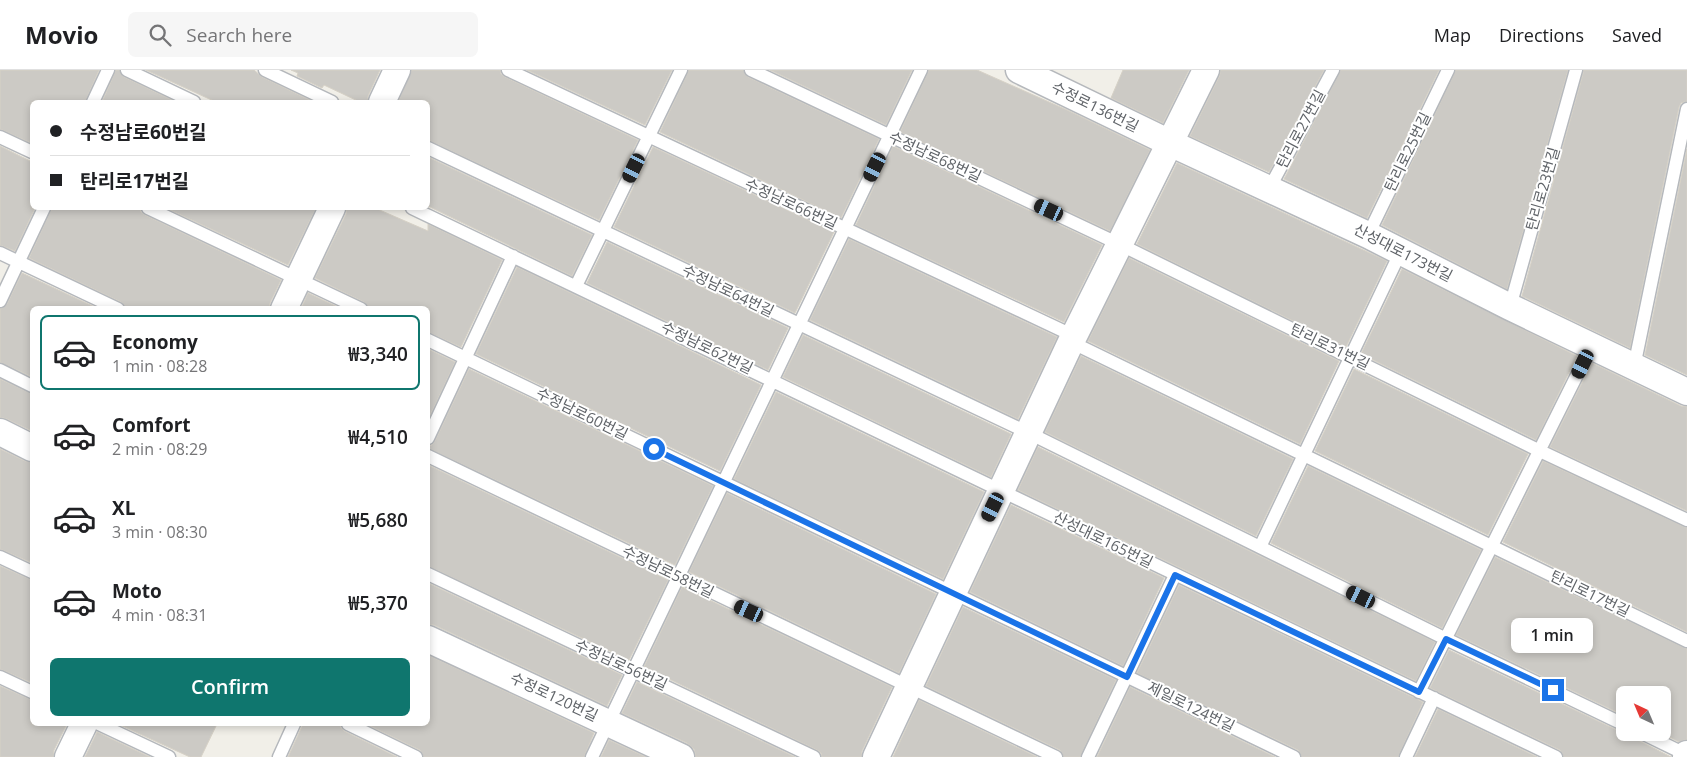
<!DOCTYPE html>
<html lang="en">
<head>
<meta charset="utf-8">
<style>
	:root { --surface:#fff; --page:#f6f6f6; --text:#202124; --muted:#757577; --line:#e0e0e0; --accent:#0f766e }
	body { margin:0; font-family:"Open Sans","Noto Sans KR",sans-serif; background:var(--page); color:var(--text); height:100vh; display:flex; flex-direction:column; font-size:19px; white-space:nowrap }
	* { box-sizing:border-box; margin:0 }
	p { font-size:16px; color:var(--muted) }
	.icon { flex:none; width:28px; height:28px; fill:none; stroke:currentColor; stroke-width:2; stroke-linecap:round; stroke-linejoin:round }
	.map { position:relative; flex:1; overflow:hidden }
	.side { position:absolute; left:30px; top:236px; width:400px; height:420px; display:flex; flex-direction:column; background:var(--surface); border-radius:8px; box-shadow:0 2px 8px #0003 }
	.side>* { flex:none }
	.top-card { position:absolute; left:30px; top:30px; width:400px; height:110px; border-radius:8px; box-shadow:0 2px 8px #0003; display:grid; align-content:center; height:110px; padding:0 20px; background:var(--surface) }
	.needle { width:32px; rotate:316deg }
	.tools { position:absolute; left:1616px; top:616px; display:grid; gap:10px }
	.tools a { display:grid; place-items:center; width:55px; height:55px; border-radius:8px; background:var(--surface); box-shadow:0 2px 8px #0003; font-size:25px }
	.end { position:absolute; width:22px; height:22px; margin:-11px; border:6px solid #1a73e8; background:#fff; box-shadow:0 0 0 2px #fff }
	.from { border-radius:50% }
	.bubble { position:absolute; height:35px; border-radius:8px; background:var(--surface); box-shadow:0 2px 8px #0003; font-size:16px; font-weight:600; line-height:35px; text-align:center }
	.car { position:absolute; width:15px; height:30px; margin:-15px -8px; border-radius:6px; box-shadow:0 0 4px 1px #0007; background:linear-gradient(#222 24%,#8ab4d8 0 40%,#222 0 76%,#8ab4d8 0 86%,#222 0) }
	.top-card b { display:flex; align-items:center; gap:18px; height:48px; font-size:19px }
	.top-card b+b { border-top:1px solid var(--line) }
	.top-card i { width:12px; height:12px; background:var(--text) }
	ul { padding:9px 0 0; list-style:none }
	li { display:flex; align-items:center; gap:15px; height:75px; margin:0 10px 8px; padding:0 10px; border:2px solid transparent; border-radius:8px }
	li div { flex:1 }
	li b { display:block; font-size:19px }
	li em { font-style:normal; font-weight:600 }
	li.on { border-color:var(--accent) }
	li>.icon { width:45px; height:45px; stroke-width:1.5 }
	.button { display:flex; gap:10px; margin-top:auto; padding:10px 20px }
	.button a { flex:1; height:58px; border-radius:8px; background:var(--accent); color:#fff; font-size:20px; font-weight:600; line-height:58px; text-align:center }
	header { display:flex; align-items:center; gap:30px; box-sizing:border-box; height:70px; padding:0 25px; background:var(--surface); border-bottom:1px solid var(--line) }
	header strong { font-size:24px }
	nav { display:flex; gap:28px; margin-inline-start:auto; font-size:18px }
	.search { width:350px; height:45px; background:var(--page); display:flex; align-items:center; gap:12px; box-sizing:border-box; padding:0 18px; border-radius:8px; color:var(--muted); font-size:19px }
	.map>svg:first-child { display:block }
</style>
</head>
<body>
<header>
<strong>Movio</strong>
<div class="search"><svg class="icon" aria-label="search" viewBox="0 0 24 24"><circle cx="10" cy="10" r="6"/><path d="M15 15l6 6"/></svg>Search here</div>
<nav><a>Map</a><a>Directions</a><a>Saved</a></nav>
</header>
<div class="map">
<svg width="1687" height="687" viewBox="0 0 1687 687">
	<rect width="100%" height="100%" fill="#f1efe8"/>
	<!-- building -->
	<path fill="#cccac5" stroke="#d6d1c6" d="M0 0H99L85 32H32V69L31 73 0 59Z
		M116 0H119L124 7 172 30 171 32H102Z
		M146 0H254L262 7 314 32H216Z
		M291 0H380L368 26 367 32H360L324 15 322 18 297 6 298 3Z
		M412 0H500L501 4 505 7 638 70 599 150 428 70V32H398Z
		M527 0H672L645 55Z
		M689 0H743L748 7 879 69 841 148 660 62Z
		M770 0H912L886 55Z
		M929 0H977L1067 40 1150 80 1110 161 900 62Z
		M1123 0H1189L1163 53 1111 28Z
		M1221 0H1324L1269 102 1190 66 1219 7Z
		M1341 0H1439L1367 148 1284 109Z
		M1456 0H1568L1507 219 1382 155Z
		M1584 0H1687V31L1681 33 1679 37 1630 278 1522 226Z
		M0 76 32 92V138H35L15 181 0 175Z
		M893 76 1102 175 1064 252 856 155Z
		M653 77 834 162 795 243 614 157Z
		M1687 79V305L1645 285Z
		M428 87 592 165 572 206 428 136Z
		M1177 93 1387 191 1346 277 1137 174Z
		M52 138H140L141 142 145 145 281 210 270 233 269 239H126L121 232 29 188Z
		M166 138H316L288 195Z
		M347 138H375L428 161V154L502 190 461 277 428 262V239H369L364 232 315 208 346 144Z
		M849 169 1057 267 1018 349 810 250Z
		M607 172 788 258 768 300 587 213Z
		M1129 188 1339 291 1300 374 1088 271Z
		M517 197 761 315 720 401 476 284Z
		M1402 199 1577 286 1536 370 1361 284Z
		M22 203 99 239H32V307L0 292V239L7 234Z
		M308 223 342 239H301Z
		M803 265 1011 364 991 407 783 307Z
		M428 279 455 292 428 350Z
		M1081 286 1293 389 1256 466 1045 362Z
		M1592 293 1681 336 1687 337V441L1550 377Z
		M469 299 713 416 675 495 428 378V376L432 375 435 371Z
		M1354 299 1528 384 1488 465 1315 381Z
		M0 309 32 324V361L7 349 0 347Z
		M776 322 984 422 943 509 734 409Z
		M1038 377 1435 572 1416 611 1018 420Z
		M0 379 25 391 32 393V493L0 479Z
		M1543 391 1687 458V562L1503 472Z
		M428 395 668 510 629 590 428 496Z
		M1308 396 1481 480 1442 558 1271 473Z
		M727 423 936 524 899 603 689 502Z
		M1011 435 1164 508 1123 596 970 522Z
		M1495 487 1687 579V669L1679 672 1660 662H1662V625H1625V646L1456 565Z
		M0 496 32 510V613L0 599Z
		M428 513 622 605 607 636 434 555 428 554Z
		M1179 515 1423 632 1398 687H1302L1298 680 1137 603Z
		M682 517 892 617 862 681 861 687H822L821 683 817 680 644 597Z
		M963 537 1116 610 1080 687H1064L1060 680 926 616Z
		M1449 580 1621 662H1632L1636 669 1671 687H1564L1560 680 1430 618Z
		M428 585 594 663 584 687H424L420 680 366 654H428Z
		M637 612 795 687H696L694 679 687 673 622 643Z
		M0 616 32 630V654H67L54 680 53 687H0Z
		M1130 617 1275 687H1097Z
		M919 630 1037 687H893Z
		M1438 639 1537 687H1415Z
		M118 654H217L201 687H190Z
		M303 654H340L341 658 344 661 397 687H288Z
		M97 662 150 687H85Z
		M609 670 646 687H601Z"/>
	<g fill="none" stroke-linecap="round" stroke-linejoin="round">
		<!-- lane casing -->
		<g stroke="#b5b8bc" stroke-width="15">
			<path id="lane" d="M127 0 194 32
				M265 0 332 32
				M508 0 1074 266
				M751 0 1119 174 1540 381 1687 450
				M93 32 108 0
				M0 67 32 82
				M428 78 1029 363 1446 569 1625 655
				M1269 119 1333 0
				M148 138 361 239
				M412 138 1556 687
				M1368 165 1448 0
				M0 183 118 239
				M576 216 681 0
				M0 231 44 138
				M1510 237 1576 0
				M428 270 1294 687
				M1071 272 1687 571
				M1634 297 1687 39
				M0 300 32 316
				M428 368 513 186
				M428 386 1056 687
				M1260 477 1401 181
				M0 487 32 502
				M428 504 814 687
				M0 607 32 622
				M1419 622 1591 277
				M99 654 169 687
				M348 654 416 687
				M1640 662 1687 685
				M279 687 294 654
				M592 687 921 0
				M1088 687 1175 505
				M1406 687 1434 628"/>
		</g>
		<!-- street casing -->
		<g stroke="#b5b8bc" stroke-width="29">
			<path id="street" d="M1019 0 1170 73 1368 165 1510 237 1687 322
				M382 32 397 0
				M284 239 332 138
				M0 362 32 378
				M428 569 681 687
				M68 687 84 654
				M876 687 1071 272 1206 0
				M1686 687 1687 684"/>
		</g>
		<!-- lane -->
		<use href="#lane" stroke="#fff" stroke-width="12"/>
		<!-- street -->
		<use href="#street" stroke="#fff" stroke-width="26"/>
	</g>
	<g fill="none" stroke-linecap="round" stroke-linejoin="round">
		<!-- route -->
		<path stroke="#1a73e8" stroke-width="6" d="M654 379 1127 607 1175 505 1419 622 1446 569 1553 620"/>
	</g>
	<g text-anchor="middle" stroke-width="4" stroke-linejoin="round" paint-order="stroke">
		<!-- street labels -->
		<g font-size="15" fill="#5f6368" stroke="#fff">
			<text transform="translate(1095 37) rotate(26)" y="5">수정로136번길</text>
			<text transform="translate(1301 59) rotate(-62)" y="5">탄리로27번길</text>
			<text transform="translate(1408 82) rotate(-64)" y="5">탄리로25번길</text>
			<text transform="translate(935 87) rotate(25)" y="5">수정남로68번길</text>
			<text transform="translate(1543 119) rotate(-74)" y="5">탄리로23번길</text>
			<text transform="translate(791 134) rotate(25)" y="5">수정남로66번길</text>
			<text transform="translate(1403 183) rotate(27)" y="5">산성대로173번길</text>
			<text transform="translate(728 221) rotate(26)" y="5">수정남로64번길</text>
			<text transform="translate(1330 277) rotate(26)" y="5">탄리로31번길</text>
			<text transform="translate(707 278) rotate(26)" y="5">수정남로62번길</text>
			<text transform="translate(582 344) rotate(26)" y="5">수정남로60번길</text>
			<text transform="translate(1103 470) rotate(26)" y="5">산성대로165번길</text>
			<text transform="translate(668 502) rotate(26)" y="5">수정남로58번길</text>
			<text transform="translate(1590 524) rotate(26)" y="5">탄리로17번길</text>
			<text transform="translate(621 595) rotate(25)" y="5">수정남로56번길</text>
			<text transform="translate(554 627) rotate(25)" y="5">수정로120번길</text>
			<text transform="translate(1191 637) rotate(26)" y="5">제일로124번길</text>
		</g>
	</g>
</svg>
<div class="tools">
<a><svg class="needle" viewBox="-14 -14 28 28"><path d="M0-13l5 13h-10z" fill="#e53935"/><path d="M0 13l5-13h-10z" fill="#757577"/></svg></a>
</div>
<i class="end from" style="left:654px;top:379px"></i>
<i class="end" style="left:1553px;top:620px"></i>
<div class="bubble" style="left:1511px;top:548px;width:82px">1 min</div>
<i class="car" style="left:875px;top:97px;rotate:206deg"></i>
<i class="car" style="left:634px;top:98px;rotate:206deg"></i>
<i class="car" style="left:1049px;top:140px;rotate:295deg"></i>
<i class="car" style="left:1583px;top:294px;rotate:206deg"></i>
<i class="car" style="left:993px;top:437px;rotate:206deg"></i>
<i class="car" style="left:1361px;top:527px;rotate:296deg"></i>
<i class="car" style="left:749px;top:541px;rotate:295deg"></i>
<div class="top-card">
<b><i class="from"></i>수정남로60번길</b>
<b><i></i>탄리로17번길</b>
</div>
<section class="side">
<ul>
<li class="on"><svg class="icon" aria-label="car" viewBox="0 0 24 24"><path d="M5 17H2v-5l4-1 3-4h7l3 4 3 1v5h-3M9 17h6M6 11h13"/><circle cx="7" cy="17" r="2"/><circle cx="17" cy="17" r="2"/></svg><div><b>Economy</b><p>1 min · 08:28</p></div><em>₩3,340</em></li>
<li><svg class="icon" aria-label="car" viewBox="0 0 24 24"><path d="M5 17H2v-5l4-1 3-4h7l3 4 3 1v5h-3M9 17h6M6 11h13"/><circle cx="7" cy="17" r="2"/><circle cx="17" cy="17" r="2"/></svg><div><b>Comfort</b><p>2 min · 08:29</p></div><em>₩4,510</em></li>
<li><svg class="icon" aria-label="car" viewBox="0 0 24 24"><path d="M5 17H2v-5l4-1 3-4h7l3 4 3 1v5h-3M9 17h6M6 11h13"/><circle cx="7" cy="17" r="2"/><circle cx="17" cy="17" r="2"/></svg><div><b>XL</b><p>3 min · 08:30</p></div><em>₩5,680</em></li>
<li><svg class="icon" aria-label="car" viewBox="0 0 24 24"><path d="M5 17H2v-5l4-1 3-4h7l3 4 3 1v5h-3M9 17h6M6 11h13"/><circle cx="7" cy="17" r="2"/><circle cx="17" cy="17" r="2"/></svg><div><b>Moto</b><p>4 min · 08:31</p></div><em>₩5,370</em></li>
</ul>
<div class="button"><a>Confirm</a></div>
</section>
</div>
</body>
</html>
